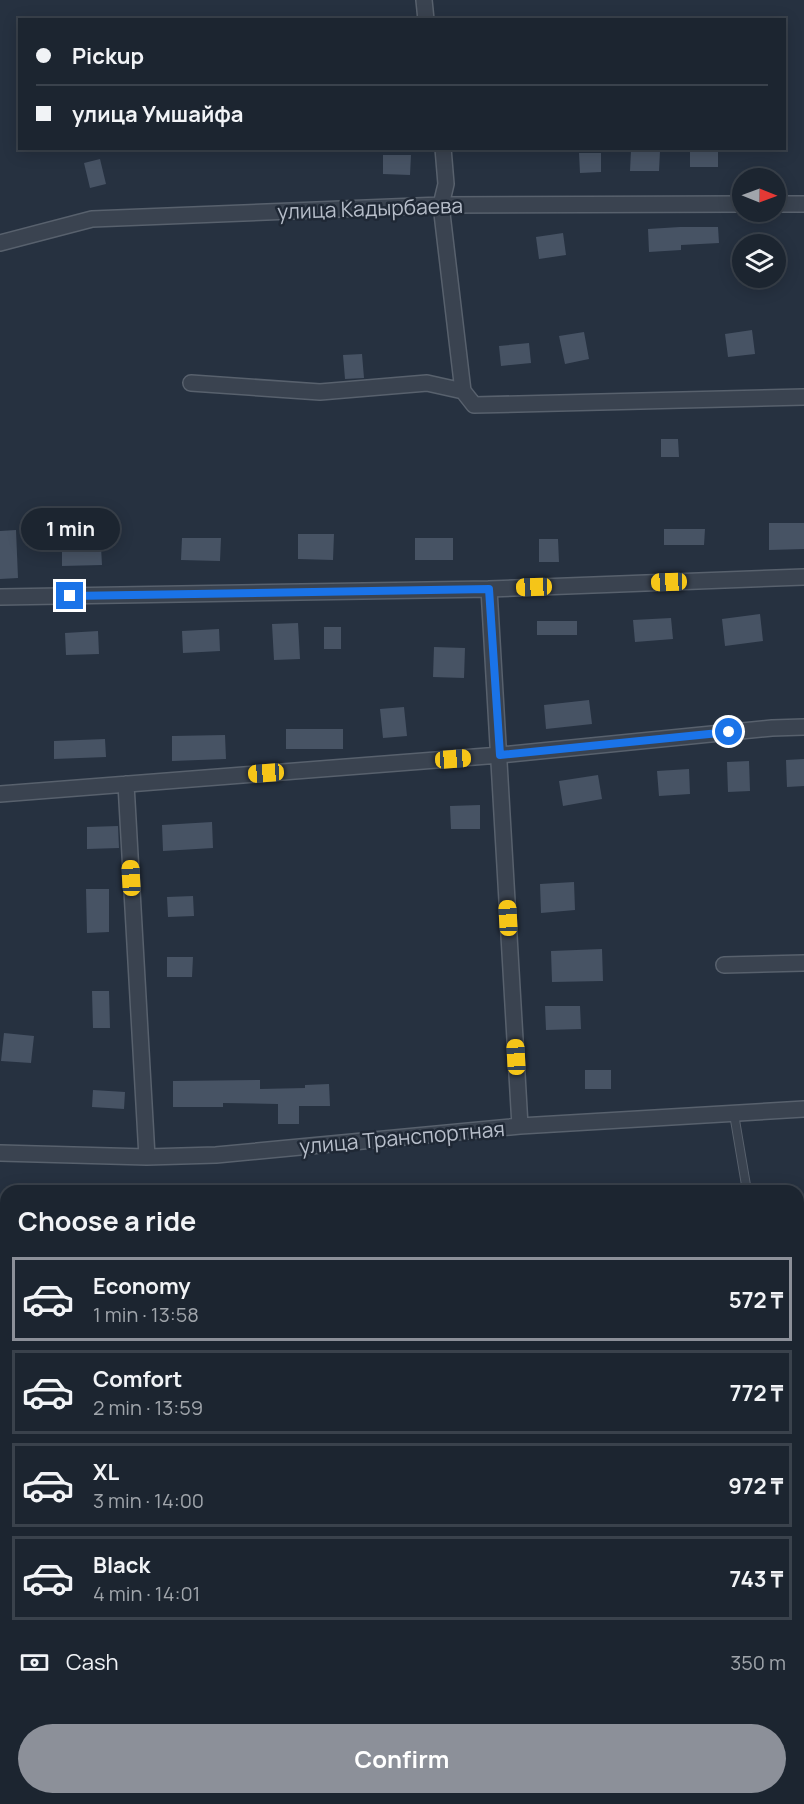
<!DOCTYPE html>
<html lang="en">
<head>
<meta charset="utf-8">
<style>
	:root { --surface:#1c2530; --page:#29313c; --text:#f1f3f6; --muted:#a0a5ab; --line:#3a424c; --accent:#8c9099 }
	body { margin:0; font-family:Manrope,sans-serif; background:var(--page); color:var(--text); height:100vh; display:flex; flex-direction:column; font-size:22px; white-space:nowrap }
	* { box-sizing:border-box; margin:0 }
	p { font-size:20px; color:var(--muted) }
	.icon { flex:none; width:33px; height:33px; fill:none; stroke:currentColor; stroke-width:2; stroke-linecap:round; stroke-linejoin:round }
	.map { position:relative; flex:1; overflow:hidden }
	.details { position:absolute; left:0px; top:1185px; width:804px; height:620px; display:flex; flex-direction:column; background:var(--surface); border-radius:18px 18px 0 0; box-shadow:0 3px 15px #0003,0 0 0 2px var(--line) }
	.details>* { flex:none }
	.top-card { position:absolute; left:18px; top:18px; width:768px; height:132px; border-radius:0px; box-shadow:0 3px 15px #0003,0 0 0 2px var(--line); display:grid; align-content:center; height:132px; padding:0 18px; background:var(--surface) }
	.needle { width:39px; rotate:91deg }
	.fabs { position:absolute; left:732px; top:168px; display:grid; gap:12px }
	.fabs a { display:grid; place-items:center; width:54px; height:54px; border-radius:50%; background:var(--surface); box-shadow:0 3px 15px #0003,0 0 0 2px var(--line); font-size:30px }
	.end { position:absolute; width:27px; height:27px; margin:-14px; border:8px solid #1a73e8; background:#fff; box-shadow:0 0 0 3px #fff }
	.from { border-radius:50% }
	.bubble { position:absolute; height:42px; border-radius:21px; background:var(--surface); box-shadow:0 3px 15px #0003,0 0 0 2px var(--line); font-size:20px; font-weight:700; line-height:42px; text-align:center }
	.car { position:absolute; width:18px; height:36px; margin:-18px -9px; border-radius:8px; box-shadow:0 0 4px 2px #0007; background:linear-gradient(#f5c518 24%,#345 0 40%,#f5c518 0 76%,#345 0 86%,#f5c518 0) }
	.top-card b { display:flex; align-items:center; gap:21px; height:57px; font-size:22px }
	.top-card b+b { border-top:2px solid var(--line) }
	.top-card i { width:15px; height:15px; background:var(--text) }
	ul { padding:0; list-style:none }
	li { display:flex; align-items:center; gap:18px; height:84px; margin:0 12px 9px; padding:0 6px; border:3px solid var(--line); border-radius:0px }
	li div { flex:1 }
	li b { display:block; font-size:22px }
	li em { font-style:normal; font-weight:700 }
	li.selected { border-color:var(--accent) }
	li>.icon { width:54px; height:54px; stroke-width:1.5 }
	h2 { padding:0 18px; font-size:27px; line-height:72px }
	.pay { display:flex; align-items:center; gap:15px; height:66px; padding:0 18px; font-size:22px }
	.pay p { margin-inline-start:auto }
	.action { display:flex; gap:12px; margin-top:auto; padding:12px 18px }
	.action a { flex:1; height:69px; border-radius:36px; background:var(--accent); color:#fff; font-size:24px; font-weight:700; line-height:69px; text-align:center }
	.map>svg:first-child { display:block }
</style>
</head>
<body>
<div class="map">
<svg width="804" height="1804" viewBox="0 0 804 1804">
	<rect width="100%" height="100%" fill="#263140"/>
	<!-- building -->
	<path fill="#475364" d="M690 148H718V167H690Z
		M631 150 660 151 659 171H630Z
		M579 153H601V172L580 173Z
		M383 155H411L410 175 383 174Z
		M100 159 106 184 90 188 84 163Z
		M680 227H718L719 243 681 245V250L649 252 648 229Z
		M563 233 566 255 539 259 536 237Z
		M752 330 755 354 728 357 725 334Z
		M584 332 589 359 565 364 559 336Z
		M529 343 531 363 501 366 499 346Z
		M362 354 364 378 345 379 343 355Z
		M661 439H678L679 457H661Z
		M769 523H804V549L769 550Z
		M664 529H705L704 545H664Z
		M16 530 18 578 0 579V531Z
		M298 534H334L333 560 298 559Z
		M182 538H221L220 561 181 560Z
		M415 538H453V560H415Z
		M539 539H558L559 562H539Z
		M101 547 102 565 62 566V548Z
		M760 614 763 641 725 646 722 619Z
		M671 618 673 639 635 642 633 620Z
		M537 621H577V635H537Z
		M298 623 300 659 274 660 272 624Z
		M324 627H341V649H324Z
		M219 629 220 651 183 653 182 631Z
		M98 631 99 654 66 655 65 633Z
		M434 647 465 648 464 678 433 677Z
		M589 700 592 724 546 729 544 705Z
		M404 707 407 736 383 738 380 709Z
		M286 729H343V749H286Z
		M225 735 226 759 172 761V736Z
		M105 739 106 757 54 759V741Z
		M804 759V786L787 787 786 760Z
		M749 761 750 791 728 792 727 762Z
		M689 769 690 794 659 796 657 771Z
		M598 775 602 799 563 806 559 781Z
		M480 805V829H451L450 806Z
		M212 822 213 848 163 851 162 825Z
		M118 826 119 848 87 849V827Z
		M574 882 575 910 541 913 540 884Z
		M86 889H109V932L87 933Z
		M193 896 194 916 168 917 167 897Z
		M602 949 603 981 552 982 551 951Z
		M167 957H193L192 977H167Z
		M92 991H109L110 1028H93Z
		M545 1006H580L581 1029 546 1030Z
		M4 1033 34 1036 31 1063 1 1061Z
		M585 1070H611V1089H585Z
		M260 1080V1089L305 1088V1085L329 1084 330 1106H299V1124H278V1104L223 1103V1107H173V1081Z
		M93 1090 125 1092 124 1109 92 1107Z"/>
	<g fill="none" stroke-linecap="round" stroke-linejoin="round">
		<!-- lane casing -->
		<g stroke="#58616d" stroke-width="10">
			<path id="lane" d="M734 1114 747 1191
				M798 1482 804 1517"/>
		</g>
		<!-- street casing -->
		<g stroke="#58616d" stroke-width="18">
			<path id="street" d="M424 0 426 20
				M443 148 446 184 441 205 463 391 474 405 804 397
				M776 204H804
				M0 243 92 219 441 205 742 204
				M191 383 320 392 427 383 463 391
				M489 589 520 1126
				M0 597 489 589 804 577
				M126 784 147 1157
				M0 794 500 755 772 728 804 727
				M724 965 804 963
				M0 1153 147 1157 216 1155 520 1126 804 1109
				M0 1735 6 1736
				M373 1798 406 1804"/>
		</g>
		<!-- lane -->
		<use href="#lane" stroke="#3a4350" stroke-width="8"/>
		<!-- street -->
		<use href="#street" stroke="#3a4350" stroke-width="15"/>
	</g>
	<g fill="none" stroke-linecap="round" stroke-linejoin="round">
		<!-- route -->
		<path stroke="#1a73e8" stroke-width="8" d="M70 596 489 589 500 755 729 732"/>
	</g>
	<g text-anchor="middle" stroke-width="5" stroke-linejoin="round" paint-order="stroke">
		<!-- street labels -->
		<g font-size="21" fill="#b7beca" stroke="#1f2835">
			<text transform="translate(370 209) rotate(-2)" y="7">улица Кадырбаева</text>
			<text transform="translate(402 1138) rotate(-5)" y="7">улица Транспортная</text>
		</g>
	</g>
</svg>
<div class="fabs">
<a><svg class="needle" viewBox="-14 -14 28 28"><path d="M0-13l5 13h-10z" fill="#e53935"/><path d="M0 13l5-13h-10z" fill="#a0a5ab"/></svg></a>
<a><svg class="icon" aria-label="layers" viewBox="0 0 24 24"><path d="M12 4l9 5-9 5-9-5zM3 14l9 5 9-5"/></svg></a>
</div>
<i class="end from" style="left:729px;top:732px"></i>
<i class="end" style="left:70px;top:596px"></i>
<div class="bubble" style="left:21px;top:508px;width:99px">1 min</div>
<i class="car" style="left:669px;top:582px;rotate:268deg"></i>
<i class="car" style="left:534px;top:587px;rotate:268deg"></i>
<i class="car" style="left:453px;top:759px;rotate:86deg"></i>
<i class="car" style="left:266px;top:773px;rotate:266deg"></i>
<i class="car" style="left:131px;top:878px;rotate:357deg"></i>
<i class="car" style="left:508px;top:918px;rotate:357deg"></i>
<i class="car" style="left:516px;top:1057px;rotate:357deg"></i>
<div class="top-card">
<b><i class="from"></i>Pickup</b>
<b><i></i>улица Умшайфа</b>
</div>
<section class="details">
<h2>Choose a ride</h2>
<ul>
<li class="selected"><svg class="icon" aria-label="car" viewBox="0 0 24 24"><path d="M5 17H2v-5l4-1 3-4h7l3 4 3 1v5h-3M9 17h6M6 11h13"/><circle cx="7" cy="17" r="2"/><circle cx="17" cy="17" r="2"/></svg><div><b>Economy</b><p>1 min · 13:58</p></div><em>572 ₸</em></li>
<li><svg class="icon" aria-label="car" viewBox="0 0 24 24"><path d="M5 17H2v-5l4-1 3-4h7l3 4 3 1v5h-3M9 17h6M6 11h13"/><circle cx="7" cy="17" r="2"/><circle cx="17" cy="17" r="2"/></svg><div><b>Comfort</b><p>2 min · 13:59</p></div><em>772 ₸</em></li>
<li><svg class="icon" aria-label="car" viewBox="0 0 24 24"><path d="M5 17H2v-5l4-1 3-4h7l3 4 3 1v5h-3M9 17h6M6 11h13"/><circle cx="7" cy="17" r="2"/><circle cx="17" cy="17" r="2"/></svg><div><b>XL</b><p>3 min · 14:00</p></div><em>972 ₸</em></li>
<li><svg class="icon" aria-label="car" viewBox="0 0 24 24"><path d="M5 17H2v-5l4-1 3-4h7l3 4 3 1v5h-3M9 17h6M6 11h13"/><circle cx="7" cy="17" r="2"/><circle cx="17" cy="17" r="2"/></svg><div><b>Black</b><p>4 min · 14:01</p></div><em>743 ₸</em></li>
</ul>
<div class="pay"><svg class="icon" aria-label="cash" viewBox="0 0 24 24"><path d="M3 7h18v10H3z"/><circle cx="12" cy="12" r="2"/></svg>Cash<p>350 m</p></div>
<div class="action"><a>Confirm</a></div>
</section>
</div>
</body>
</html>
